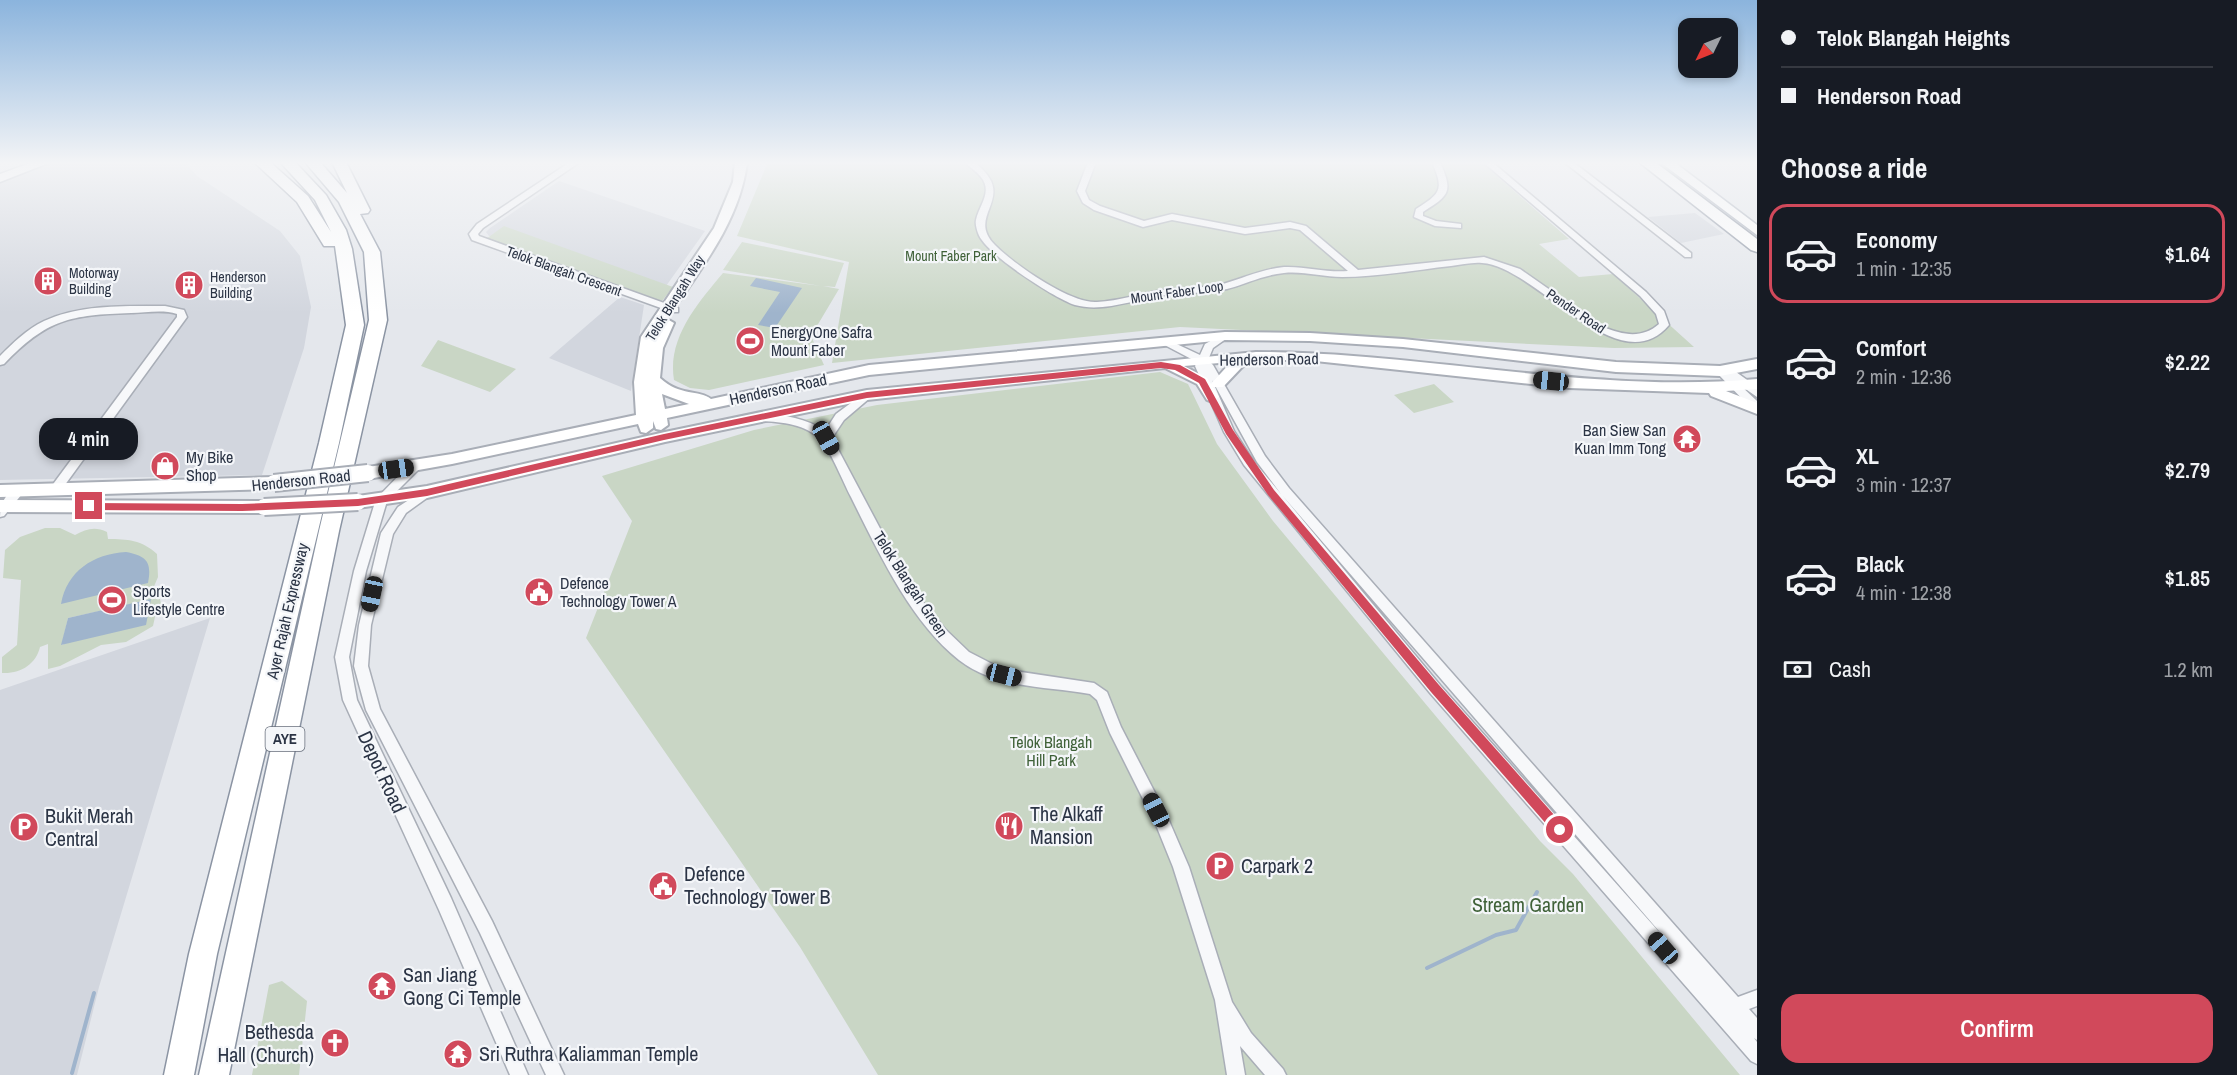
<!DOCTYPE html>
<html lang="en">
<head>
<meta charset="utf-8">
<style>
	:root { --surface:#171b24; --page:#20242c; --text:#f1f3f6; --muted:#9ea1a6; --line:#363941; --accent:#d1495b }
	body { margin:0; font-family:"Archivo Narrow",sans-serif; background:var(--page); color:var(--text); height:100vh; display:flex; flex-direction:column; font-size:22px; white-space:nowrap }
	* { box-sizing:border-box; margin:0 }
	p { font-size:20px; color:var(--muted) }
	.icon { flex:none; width:33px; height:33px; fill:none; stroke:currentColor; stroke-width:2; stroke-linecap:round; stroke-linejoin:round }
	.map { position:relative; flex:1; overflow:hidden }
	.sheet { display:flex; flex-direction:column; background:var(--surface); width:480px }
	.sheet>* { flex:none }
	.top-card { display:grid; align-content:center; height:132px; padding:0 24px; background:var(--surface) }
	.needle { width:39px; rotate:227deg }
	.tools { position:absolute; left:1678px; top:18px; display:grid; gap:12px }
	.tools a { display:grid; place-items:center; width:60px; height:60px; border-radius:12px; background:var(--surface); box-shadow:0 3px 9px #0003; font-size:30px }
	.end { position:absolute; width:27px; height:27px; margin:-14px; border:8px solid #d1495b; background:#fff; box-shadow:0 0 0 3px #fff }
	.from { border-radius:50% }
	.bubble { position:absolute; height:42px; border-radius:18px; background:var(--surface); box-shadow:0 3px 9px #0003; font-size:20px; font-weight:600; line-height:42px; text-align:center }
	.car { position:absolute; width:18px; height:36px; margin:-18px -9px; border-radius:8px; box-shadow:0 0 4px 2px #0007; background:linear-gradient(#222 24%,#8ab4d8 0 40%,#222 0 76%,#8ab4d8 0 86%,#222 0) }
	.top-card b { display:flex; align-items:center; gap:21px; height:57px; font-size:22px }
	.top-card b+b { border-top:2px solid var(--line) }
	.top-card i { width:15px; height:15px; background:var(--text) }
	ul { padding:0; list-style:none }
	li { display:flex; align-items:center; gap:18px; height:99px; margin:0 12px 9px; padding:0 12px; border:3px solid transparent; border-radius:18px }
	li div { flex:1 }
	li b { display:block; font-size:22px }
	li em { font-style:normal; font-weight:600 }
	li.selected { border-color:var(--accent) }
	li>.icon { width:54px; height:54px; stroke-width:1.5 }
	h2 { padding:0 24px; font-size:27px; line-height:72px }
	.pay { display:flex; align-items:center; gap:15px; height:66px; padding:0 24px; font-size:22px }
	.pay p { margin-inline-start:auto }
	.action { display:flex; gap:12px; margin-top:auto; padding:12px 24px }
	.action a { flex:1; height:69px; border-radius:18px; background:var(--accent); color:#fff; font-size:24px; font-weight:600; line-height:69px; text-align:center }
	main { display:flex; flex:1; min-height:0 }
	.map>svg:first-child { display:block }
</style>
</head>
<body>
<main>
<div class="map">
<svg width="1757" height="1075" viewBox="0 0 1757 1075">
	<rect width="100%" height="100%" fill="#e4e7ec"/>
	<!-- built -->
	<path fill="#d2d6de" d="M56 162H185L197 176 280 231 300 256 311 307 304 348 262 475 0 480V182Z
		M559 181 705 231 659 296 489 236 486 232 490 228Z
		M1695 213 1724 234 1681 243 1648 217Z
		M620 297 644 305 631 391 549 358Z
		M210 618 99 987 77 1075H0V690Z"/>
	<!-- green -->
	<path fill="#c9d6c5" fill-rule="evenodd" d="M768 162H1481L1569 239 1539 244 1579 277 1613 274 1694 347 1614 348 1180 327 832 363 849 262 737 236Z
		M504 226 673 287 662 301 486 239Z
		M742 242 844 263 835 287 823 286 839 289 811 336 824 365 709 390 690 388 674 380C667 338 698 303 723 273L821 286 723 270Z
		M438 340 516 369 490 392 421 366Z
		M1160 372 1188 384 1217 444 1273 521 1540 841 1573 874 1740 1075H878L800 947 586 638 632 521 602 476 754 430 877 405Z
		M1434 384 1454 402 1414 413 1394 395Z
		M45 528H60L75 535C86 529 95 526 107 532L108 539C127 539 142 540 157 554L158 577 152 591 159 594 162 609 155 617 153 626 126 642 101 645 60 666 48 669V644L40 647C36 664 21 674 2 673V657L17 645 21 580 3 578 5 550 20 537ZM150 600 62 645V644L68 618Z
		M282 981 307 1001 299 1075H252L269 985Z"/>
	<!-- water -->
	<path fill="#9fb4cc" d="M756 278 802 288 775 328 758 325 780 292 750 286Z
		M126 552C147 556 152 562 148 583L61 604C67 571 93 554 126 552Z
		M151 599 146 625 61 645 68 618Z"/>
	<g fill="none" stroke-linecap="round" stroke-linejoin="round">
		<!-- stream -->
		<path stroke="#9fb4cc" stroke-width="4" d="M1427 968 1496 935 1516 930 1537 892
			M72 1073 94 993"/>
		<!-- street casing -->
		<g stroke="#a9aeb7" stroke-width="3">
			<path id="street" d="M570 162H580L483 228 478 234 479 236 678 308V312H672L472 240 469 234 477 224Z
				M964 162H974C1021 198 964 214 995 245 1014 264 1070 304 1097 302 1119 301 1142 293 1164 290 1184 287 1203 289 1223 284 1244 278 1262 269 1284 267 1305 266 1327 273 1348 271L1300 230 1290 228 1245 234 1172 220 1143 227 1094 210 1083 203 1077 191 1088 162H1096L1085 191 1089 200 1100 206 1144 221 1172 214 1245 228 1290 222 1306 226 1358 270 1484 257 1520 269 1603 327C1623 335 1642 339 1659 324L1656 314 1640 296 1483 162H1492L1646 292 1664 311 1669 325C1618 385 1536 266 1482 263 1472 262 1461 265 1451 266 1415 270 1378 277 1342 277 1323 277 1303 271 1284 273 1263 275 1246 284 1227 289 1206 294 1185 292 1164 295 1136 299 1103 313 1075 305 1054 298 984 253 978 233 977 230 975 224 976 220 979 205 993 192 981 177 976 171 970 167 964 162Z
				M1432 162H1440C1453 192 1450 195 1423 212V216L1436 221 1461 224V228L1435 226 1414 217 1416 209C1441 193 1444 190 1432 162Z
				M1564 162H1573L1691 253V257H1685Z
				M165 306 184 310 187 317 59 493H51L49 490 51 487 177 317V314C162 309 145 313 131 313 70 315 47 319 4 364L0 365V356C13 343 27 329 44 321 80 304 126 306 165 306Z
				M1225 333 1230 336 1213 348 1208 360 1213 365 1265 456 1289 488 1738 997 1757 990V1006L1749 1009 1757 1018V1040L1754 1038 1757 1042V1064L1751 1061 1430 693 1244 465 1224 432 1195 366 1197 362 1157 341 1162 338 1166 339 1200 355 1205 344ZM1212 380 1257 462 1281 494 1252 459 1234 431ZM1282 495 1684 960 1440 685Z
				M1729 367 1757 387V397L1740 385 1757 401V411L1753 410 1715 371 1716 369H1724Z
				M867 391 872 395 871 397 844 420 832 438 900 566 921 600 945 629 969 652 1002 669 1094 683 1107 692 1121 727 1167 816 1189 867 1232 1002 1251 1033 1283 1069 1286 1075H1265L1240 1046 1245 1075H1227L1215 1000 1173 867 1156 825 1110 733 1097 700 1090 694C1046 686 996 689 959 660 910 621 878 551 851 497 843 482 831 451 821 440 806 424 781 422 761 421L756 417 761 413C784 415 806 418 825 431L836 414Z
				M415 462 421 466 419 469 387 501 366 571 349 657 357 700 451 898 528 1075H510L439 910 343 700 335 657 354 571 376 499 411 463Z
				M18 487 24 491 22 494 4 516 0 517C0 504 6 492 18 487Z
				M427 488 433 492 431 495 406 513 393 534 371 625 368 666 380 709 492 921 564 1075H546L480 933 366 710 354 666 359 625 381 533 398 507Z"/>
		</g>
		<!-- secondary casing -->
		<g stroke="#a9aeb7" stroke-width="4">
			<path id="secondary" d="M735 162H747C740 222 699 271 667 319L674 323 663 348 660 378C681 397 698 389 711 399L869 365 1225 332 1310 333 1403 339 1616 362 1720 366 1757 359V369L1720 376 1616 372 1403 347 1310 341 1225 340 869 375 667 418 668 425 661 430 656 429 653 421V428L646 433 641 432 638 424 452 464 368 479 362 477 360 473 362 469 368 467 452 454 636 415 634 382 641 337 714 228 733 182ZM662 394 689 404 665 409Z
				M1256 352C1424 352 1589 394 1757 379V389L1726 391 1757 403V414L1711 396 1709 393 1569 388 1306 360H1256L1242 367 1223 387H1213L1219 397 1212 402 1207 400 1197 384 1165 368 867 400 665 442 427 498 358 508 350 502 358 496 427 486 665 432 867 390ZM1231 362 1211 384 1207 378 1184 366Z
				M274 477 282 483 274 489 0 497V485Z
				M0 500 264 501 272 507 264 513 0 512Z"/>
		</g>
		<!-- primary casing -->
		<g stroke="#a3abb8" stroke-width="3">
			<path id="primary" d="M33 162H51L0 182V174Z
				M1660 162H1674L1757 225V235Z"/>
		</g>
		<!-- highway casing -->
		<g stroke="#8b94a3" stroke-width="3">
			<path id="highway" d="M254 162H270L308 196 331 232 315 200 280 162H295L326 195 346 230 352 249 364 325 339 443 217 954 194 1075H164L189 954 319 443 346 325 335 246H324L297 202Z
				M305 162H320L347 193 332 162H346L370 210 368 213 360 214 380 252 387 320 339 531 229 1075H199L319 531 369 320 364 252 339 202Z
				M1639 162H1655L1757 239V252L1751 250Z"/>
		</g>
		<!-- street -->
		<use href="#street" fill="#f7f8fa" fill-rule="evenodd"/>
		<!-- secondary -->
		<use href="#secondary" fill="#fff" fill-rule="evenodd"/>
		<!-- primary -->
		<use href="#primary" fill="#fff" fill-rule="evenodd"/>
		<!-- highway -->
		<use href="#highway" fill="#fff" fill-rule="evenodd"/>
		<!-- secondary-bridge casing -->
		<g stroke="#a9aeb7" stroke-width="20" stroke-linecap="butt">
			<path id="secondary-bridge" d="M274 483 368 473
				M264 507 358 502"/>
		</g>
		<!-- secondary-bridge -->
		<use href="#secondary-bridge" stroke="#fff" stroke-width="16"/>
	</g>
	<!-- sky -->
	<linearGradient id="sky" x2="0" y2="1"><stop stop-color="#8bb4dd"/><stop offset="0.52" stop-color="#f3f4f6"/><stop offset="1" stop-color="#f3f4f6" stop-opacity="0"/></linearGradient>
	<rect width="1757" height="313" fill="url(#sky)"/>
	<!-- route -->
	<path fill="#d1495b" d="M1161 362 1180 365 1205 379 1233 430 1274 490 1439 685 1564 826V834H1555L1431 692 1268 495 1226 434 1199 383 1175 370 1161 368 867 398 664 440 427 496 358 506 242 511 89 510 84 506 89 503 242 504 358 499 427 489 664 434 867 392Z"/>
	<!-- icons -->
	<defs>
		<g id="building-disc" transform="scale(1.5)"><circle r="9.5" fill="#d1495b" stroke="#f4f6f9"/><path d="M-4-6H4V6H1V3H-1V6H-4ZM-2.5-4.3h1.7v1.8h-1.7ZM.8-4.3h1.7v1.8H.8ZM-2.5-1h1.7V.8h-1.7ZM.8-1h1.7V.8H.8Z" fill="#fff"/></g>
		<g id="stadium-disc" transform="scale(1.5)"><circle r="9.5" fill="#d1495b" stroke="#f4f6f9"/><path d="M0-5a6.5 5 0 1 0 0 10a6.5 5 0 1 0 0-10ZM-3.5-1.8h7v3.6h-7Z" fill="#fff"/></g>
		<g id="temple-disc" transform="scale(1.5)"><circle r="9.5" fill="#d1495b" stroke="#f4f6f9"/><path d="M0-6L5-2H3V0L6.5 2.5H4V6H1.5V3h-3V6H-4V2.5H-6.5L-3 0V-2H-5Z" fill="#fff"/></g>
		<g id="shop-disc" transform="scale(1.5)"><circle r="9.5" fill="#d1495b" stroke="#f4f6f9"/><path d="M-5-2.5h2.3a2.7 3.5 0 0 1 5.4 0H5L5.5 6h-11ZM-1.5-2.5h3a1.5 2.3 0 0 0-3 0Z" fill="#fff"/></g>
		<g id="civic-disc" transform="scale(1.5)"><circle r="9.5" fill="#d1495b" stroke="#f4f6f9"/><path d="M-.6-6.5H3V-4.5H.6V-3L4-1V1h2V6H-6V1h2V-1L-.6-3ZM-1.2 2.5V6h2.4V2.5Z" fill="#fff"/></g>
		<g id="restaurant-disc" transform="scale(1.5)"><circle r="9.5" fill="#d1495b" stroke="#f4f6f9"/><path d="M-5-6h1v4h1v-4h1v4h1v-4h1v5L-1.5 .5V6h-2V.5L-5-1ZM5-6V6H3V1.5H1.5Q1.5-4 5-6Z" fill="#fff"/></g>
		<g id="parking-disc" transform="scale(1.5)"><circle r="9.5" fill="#d1495b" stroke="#f4f6f9"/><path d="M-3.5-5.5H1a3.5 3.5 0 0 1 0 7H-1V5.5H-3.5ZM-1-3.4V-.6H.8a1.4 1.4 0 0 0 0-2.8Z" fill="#fff"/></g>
		<g id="church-disc" transform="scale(1.5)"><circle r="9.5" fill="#d1495b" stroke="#f4f6f9"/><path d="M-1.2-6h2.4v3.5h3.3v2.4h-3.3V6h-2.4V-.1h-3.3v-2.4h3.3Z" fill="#fff"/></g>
	</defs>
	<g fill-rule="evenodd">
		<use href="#building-disc" x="48" y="281"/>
		<use href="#building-disc" x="189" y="285"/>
		<use href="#stadium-disc" x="750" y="341"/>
		<use href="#temple-disc" x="1687" y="439"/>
		<use href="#shop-disc" x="165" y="466"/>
		<use href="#civic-disc" x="539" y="592"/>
		<use href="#stadium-disc" x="112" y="600"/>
		<use href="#restaurant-disc" x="1009" y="826"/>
		<use href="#parking-disc" x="24" y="827"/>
		<use href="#parking-disc" x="1220" y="866"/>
		<use href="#civic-disc" x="663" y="886"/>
		<use href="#temple-disc" x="382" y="986"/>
		<use href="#church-disc" x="335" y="1043"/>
		<use href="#temple-disc" x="458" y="1054"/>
	</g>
	<g text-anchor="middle" stroke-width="4.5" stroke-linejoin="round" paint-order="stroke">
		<!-- far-park labels -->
		<g font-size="14" fill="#3f6138" stroke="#f4f6f9">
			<text x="951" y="261">Mount Faber Park</text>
		</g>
		<!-- far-street labels -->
		<g font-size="14" fill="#2b3445" stroke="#f4f6f9">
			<text transform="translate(564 271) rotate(20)" y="5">Telok Blangah Crescent</text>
			<text transform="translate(1177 292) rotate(-8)" y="5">Mount Faber Loop</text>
			<text transform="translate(675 298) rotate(-58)" y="5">Telok Blangah Way</text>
			<text transform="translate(1576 311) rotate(34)" y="5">Pender Road</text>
		</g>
		<!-- far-poi labels -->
		<g font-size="14" fill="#2b3445" stroke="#f4f6f9" text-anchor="start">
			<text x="69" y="278">Motorway<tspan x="69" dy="16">Building</tspan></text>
			<text x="210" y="282">Henderson<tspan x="210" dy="16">Building</tspan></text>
		</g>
		<!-- shield labels -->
		<rect fill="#f4f6f9" stroke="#676e7b" stroke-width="1.5" x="265.5" y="727" width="39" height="24" rx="4.5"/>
		<g font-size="15" font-weight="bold" fill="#2b3445">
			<text x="285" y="744">AYE</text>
		</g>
		<!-- poi labels -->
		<g font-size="16" fill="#2b3445" stroke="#f4f6f9" text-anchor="start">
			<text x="771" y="338">EnergyOne Safra<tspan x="771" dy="18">Mount Faber</tspan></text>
			<text x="1666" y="436" text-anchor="end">Ban Siew San<tspan x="1666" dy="18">Kuan Imm Tong</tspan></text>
			<text x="186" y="463">My Bike<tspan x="186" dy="18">Shop</tspan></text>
			<text x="560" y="589">Defence<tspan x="560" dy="18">Technology Tower A</tspan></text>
			<text x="133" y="597">Sports<tspan x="133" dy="18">Lifestyle Centre</tspan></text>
		</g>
		<!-- street labels -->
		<g font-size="16" fill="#2b3445" stroke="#f4f6f9">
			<text transform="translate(1269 359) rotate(-1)" y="6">Henderson Road</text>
			<text transform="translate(778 389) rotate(-12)" y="6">Henderson Road</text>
			<text transform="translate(301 480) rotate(-6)" y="6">Henderson Road</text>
			<text transform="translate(911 584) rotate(57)" y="6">Telok Blangah Green</text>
			<text transform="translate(287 611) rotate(-77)" y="6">Ayer Rajah Expressway</text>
		</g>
		<!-- park labels -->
		<g font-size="16" fill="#3f6138" stroke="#f4f6f9">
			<text x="1051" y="748">Telok Blangah<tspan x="1051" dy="18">Hill Park</tspan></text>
		</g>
		<!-- near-street labels -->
		<g font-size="20" fill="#2b3445" stroke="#f4f6f9">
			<text transform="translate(382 772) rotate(65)" y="7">Depot Road</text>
		</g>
		<!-- near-poi labels -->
		<g font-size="20" fill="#2b3445" stroke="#f4f6f9" text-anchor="start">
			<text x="1030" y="821">The Alkaff<tspan x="1030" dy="23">Mansion</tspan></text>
			<text x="45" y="823">Bukit Merah<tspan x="45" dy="23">Central</tspan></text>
			<text x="1241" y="873">Carpark 2</text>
			<text x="684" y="881">Defence<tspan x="684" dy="23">Technology Tower B</tspan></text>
			<text x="403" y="982">San Jiang<tspan x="403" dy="23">Gong Ci Temple</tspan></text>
			<text x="314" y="1039" text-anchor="end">Bethesda<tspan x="314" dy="23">Hall (Church)</tspan></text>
			<text x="479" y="1061">Sri Ruthra Kaliamman Temple</text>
		</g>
		<!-- near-park labels -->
		<g font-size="20" fill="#3f6138" stroke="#f4f6f9">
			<text x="1528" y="912">Stream Garden</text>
		</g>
	</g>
</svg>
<div class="tools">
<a><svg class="needle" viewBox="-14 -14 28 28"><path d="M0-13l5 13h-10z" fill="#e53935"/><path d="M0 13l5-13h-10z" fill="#9ea1a6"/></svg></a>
</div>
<i class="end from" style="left:1560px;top:830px"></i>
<i class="end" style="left:89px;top:506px"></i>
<div class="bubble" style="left:39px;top:418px;width:99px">4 min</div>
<i class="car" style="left:1551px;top:381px;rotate:276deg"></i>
<i class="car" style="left:826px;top:438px;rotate:151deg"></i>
<i class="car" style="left:396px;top:469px;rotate:82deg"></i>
<i class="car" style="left:372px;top:594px;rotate:192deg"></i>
<i class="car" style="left:1004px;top:675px;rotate:104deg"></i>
<i class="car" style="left:1156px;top:810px;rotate:333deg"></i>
<i class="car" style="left:1663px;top:948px;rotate:319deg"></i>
</div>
<section class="sheet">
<div class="top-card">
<b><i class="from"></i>Telok Blangah Heights</b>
<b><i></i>Henderson Road</b>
</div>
<h2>Choose a ride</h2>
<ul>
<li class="selected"><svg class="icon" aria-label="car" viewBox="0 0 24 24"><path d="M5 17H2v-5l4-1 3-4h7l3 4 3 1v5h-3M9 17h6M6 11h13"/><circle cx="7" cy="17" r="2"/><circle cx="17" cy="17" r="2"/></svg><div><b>Economy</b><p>1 min · 12:35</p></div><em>$1.64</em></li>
<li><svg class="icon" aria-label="car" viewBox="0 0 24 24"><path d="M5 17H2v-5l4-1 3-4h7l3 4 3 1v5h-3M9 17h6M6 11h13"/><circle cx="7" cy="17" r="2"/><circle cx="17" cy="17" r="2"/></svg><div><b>Comfort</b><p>2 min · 12:36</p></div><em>$2.22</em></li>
<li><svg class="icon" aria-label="car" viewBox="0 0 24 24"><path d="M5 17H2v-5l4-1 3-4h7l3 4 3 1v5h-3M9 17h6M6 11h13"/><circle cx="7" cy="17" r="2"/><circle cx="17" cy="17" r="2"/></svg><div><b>XL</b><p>3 min · 12:37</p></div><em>$2.79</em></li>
<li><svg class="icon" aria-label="car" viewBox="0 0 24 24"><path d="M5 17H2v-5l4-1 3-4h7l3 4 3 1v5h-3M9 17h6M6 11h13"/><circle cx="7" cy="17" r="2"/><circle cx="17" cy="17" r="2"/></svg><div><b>Black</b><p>4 min · 12:38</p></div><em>$1.85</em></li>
</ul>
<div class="pay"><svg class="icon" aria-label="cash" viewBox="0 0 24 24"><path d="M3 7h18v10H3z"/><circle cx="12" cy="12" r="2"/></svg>Cash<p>1.2 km</p></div>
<div class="action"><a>Confirm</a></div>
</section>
</main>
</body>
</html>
